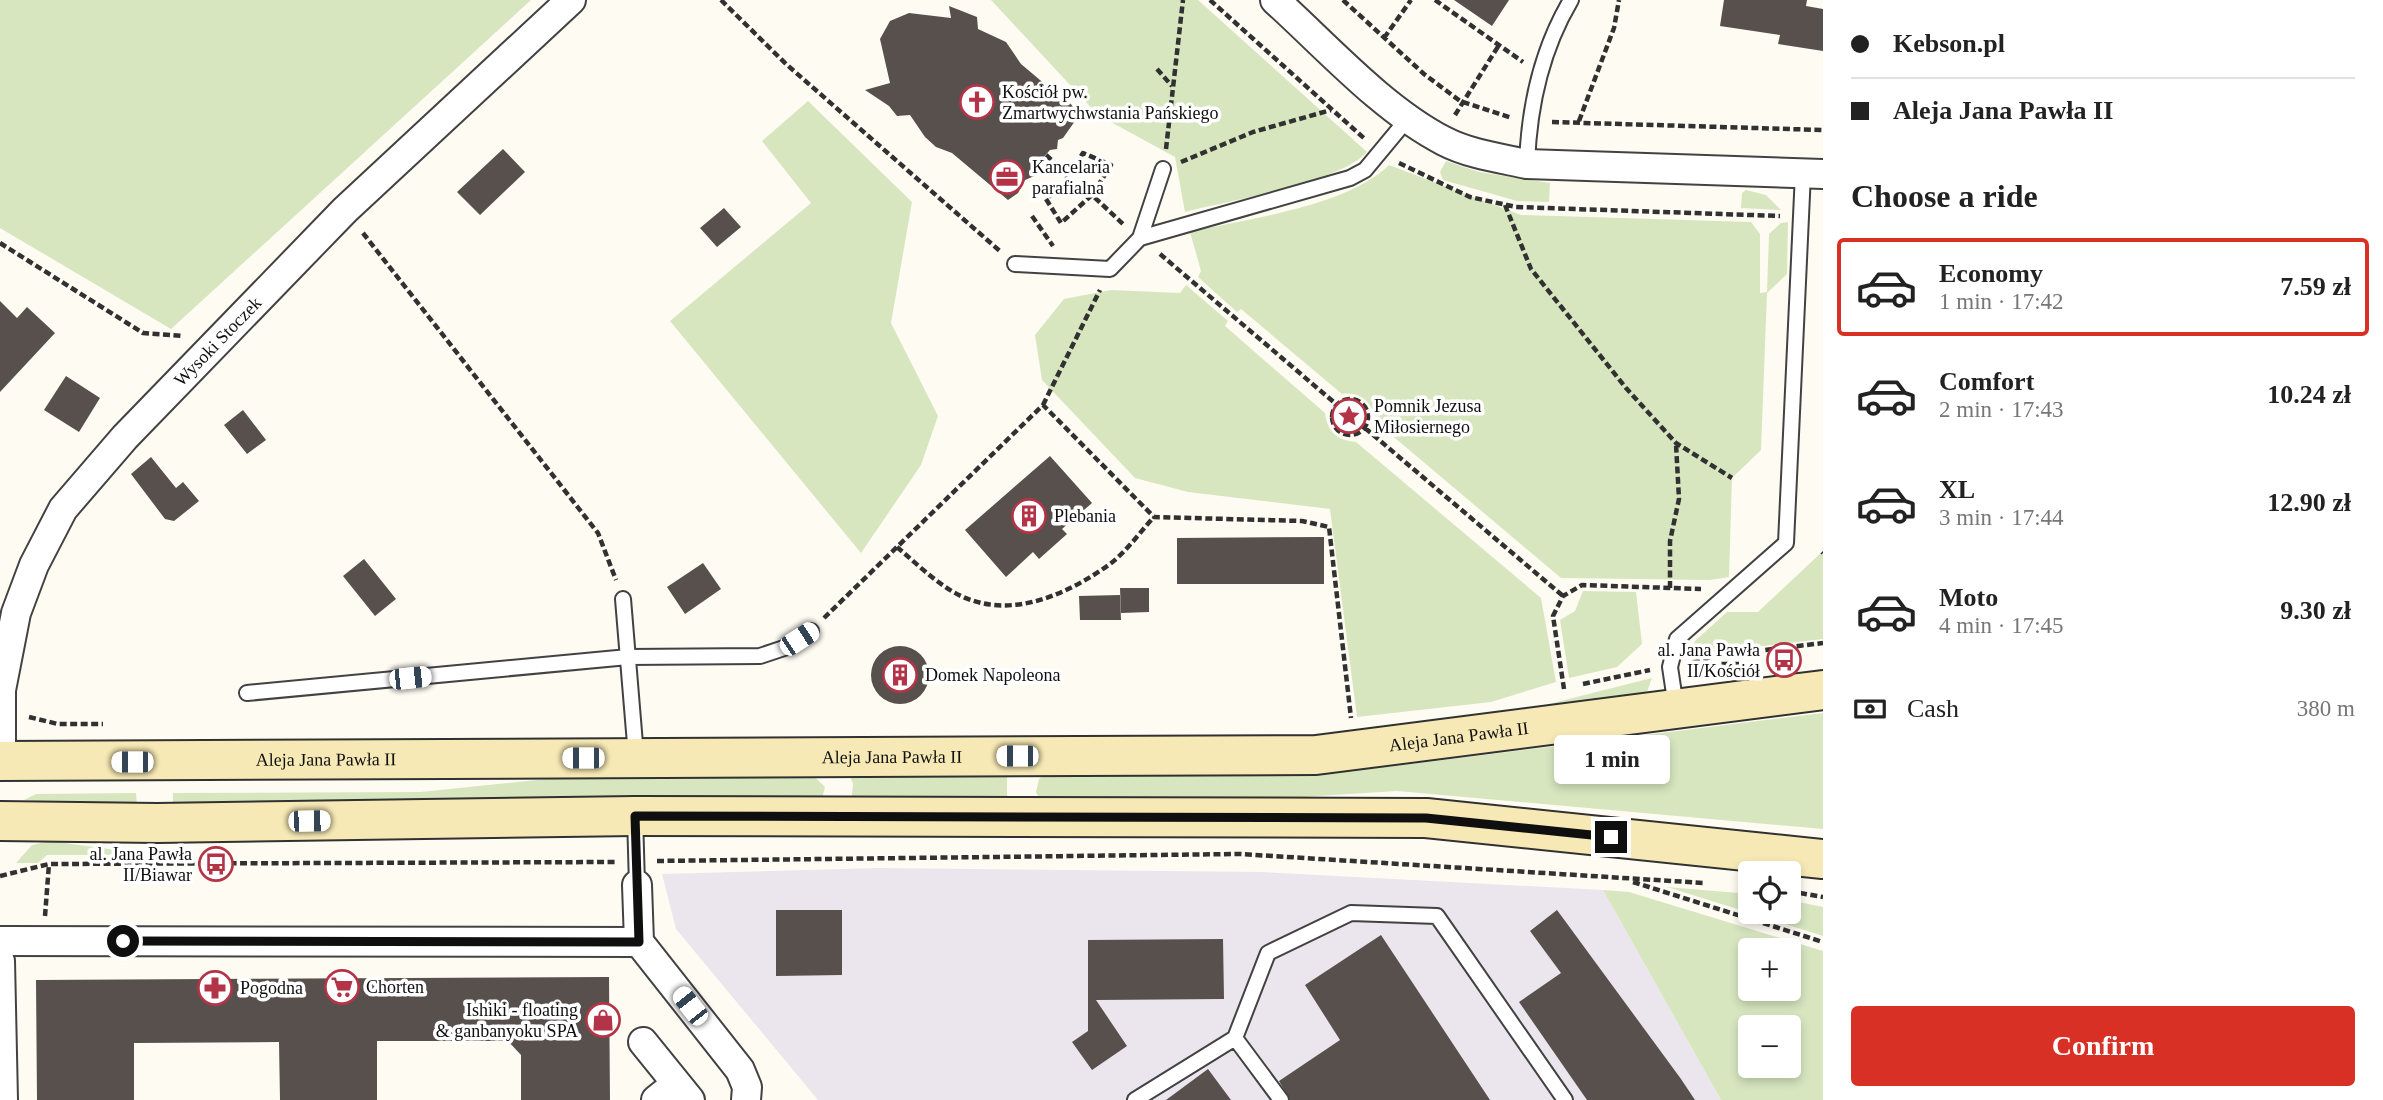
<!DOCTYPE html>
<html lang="en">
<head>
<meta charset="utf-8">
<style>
	:root { --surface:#fff; --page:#f2f2f2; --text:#222; --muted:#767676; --line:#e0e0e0; --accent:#d93025 }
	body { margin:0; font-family:Georgia,serif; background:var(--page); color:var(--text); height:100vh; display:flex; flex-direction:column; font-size:26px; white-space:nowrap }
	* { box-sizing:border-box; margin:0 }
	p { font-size:23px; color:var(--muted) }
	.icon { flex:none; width:38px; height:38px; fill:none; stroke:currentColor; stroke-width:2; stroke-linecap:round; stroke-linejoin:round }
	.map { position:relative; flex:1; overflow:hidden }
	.sheet { display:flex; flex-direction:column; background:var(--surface); width:560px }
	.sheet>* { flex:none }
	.banner { display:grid; align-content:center; height:154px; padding:0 28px; background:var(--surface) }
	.controls { position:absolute; left:1738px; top:861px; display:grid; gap:14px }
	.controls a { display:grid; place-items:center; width:63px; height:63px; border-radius:7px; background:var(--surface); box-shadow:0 4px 10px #0003; font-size:35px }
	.end { position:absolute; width:32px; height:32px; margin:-16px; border:9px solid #0f0f0f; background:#fff; box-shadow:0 0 0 4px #fff }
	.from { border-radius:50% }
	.bubble { position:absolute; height:49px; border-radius:7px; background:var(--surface); box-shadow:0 4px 10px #0003; font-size:23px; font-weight:700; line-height:49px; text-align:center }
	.car { position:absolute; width:21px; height:42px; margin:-21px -10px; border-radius:9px; box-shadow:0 0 5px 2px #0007; background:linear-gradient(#fff 24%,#345 0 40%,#fff 0 76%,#345 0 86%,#fff 0) }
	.banner b { display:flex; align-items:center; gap:24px; height:66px; font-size:26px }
	.banner b+b { border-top:2px solid var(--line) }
	.banner i { width:18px; height:18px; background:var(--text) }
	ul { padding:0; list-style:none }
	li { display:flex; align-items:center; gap:21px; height:98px; margin:0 14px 10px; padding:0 14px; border:4px solid transparent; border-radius:7px }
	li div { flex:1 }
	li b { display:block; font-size:26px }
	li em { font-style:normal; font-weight:700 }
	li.on { border-color:var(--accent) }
	li>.icon { width:63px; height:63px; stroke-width:1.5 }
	h2 { padding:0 28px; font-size:32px; line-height:84px }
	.pay { display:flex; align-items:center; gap:18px; height:77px; padding:0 28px; font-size:26px }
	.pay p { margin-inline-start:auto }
	.button { display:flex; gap:14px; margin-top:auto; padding:14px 28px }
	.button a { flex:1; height:80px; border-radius:7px; background:var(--accent); color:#fff; font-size:28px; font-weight:700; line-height:80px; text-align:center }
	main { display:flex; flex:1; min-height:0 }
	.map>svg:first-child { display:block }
</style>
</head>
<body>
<main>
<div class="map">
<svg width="1823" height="1100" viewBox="0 0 1823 1100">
	<rect width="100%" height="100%" fill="#fefbf3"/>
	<!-- industrial -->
	<path fill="#ebe5ed" d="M878 868 1262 872 1603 890 1721 1100H818L676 929 662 874Z"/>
	<!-- green -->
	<path fill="#d7e6bf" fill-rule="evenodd" d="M0 0H531L171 329 0 228Z
		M991 0H1198L1367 152C1341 182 1228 201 1185 212L1175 157 1098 115Z
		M808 101 912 202 891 323 938 416 921 465 861 553 670 321 811 203 762 141Z
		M1446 161 1479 172 1550 183 1549 202 1517 201 1443 180 1440 172Z
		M1389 165 1521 215 1751 222 1760 234V293L1767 292 1769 234 1781 223 1788 222 1787 274 1767 293 1761 450 1732 478 1729 577 1710 580 1561 578 1376 422C1373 403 1361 391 1342 394L1241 309 1237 312 1198 277 1201 271 1190 232C1249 218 1346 207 1389 165Z
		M1746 190 1766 195 1781 210 1741 208 1742 193Z
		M1186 285 1228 321 1225 326 1325 413C1328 433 1337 440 1356 442L1541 598 1556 682 1491 702 1357 717 1330 509 1188 492 1135 478 1042 380 1035 335 1064 299 1111 290 1180 293Z
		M1823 551V639L1688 655 1695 641 1727 612H1758Z
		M1583 591 1636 592 1642 644 1617 667 1569 678 1560 620 1575 611Z
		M1652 678 1646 695 1489 719Z
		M1823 713V829L1397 791 1253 800 1039 798 1036 792 1039 779 1045 774 1261 773 1394 766Z
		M1007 774V801L851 803 853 784 850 776Z
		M813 775 825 787 822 799 173 807V793L421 792 567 777Z
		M136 793 137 807 24 800 36 794Z
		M50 841 138 853V855H47L38 863H16L32 845Z
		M1667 887 1750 894V912H1788L1789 900 1823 907V936Z
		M1603 890 1629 892 1823 951V1100H1721ZM1750 950H1788V989H1750ZM1750 1027H1788V1066H1750Z"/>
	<!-- building -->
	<path fill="#57504d" d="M1454 0H1509L1492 26Z
		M1724 0H1807L1806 6 1823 9V51L1778 44 1780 35 1720 26Z
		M949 6 977 17 978 29 1006 42 1021 64 1053 91 1057 90 1059 97 1067 100 1080 114 1063 138 1058 140 1057 149 1050 150 1041 160 1039 174 1025 180 1018 193 1008 200 952 153 936 147 925 137 910 115 897 116 889 106 865 90 890 83 880 39 890 21 909 13 951 18Z
		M503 149 525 172 480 215 457 192Z
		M724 208 741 227 717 247 700 228Z
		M0 301 17 318 27 307 55 333 0 392Z
		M66 376 100 398 79 432 44 410Z
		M243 410 266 440 247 454 224 425Z
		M1050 456 1092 503 1062 529 1067 534 1039 559 1033 552 1006 577 965 530Z
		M151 457 176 488 183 482 199 501 174 521 165 519 131 474Z
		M1324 537V584H1177V538Z
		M364 559 396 599 375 616 343 576Z
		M703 563 721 589 685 614 667 587Z
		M1120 588H1149V612L1121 613Z
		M1120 595 1121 620H1080L1079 596Z
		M871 675a29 29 0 1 1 58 0a29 29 0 1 1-58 0Z
		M776 910H842V975L776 976Z
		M1557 910 1681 1079 1695 1100H1587L1519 1002 1561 973 1530 931Z
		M1381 935 1490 1100H1290L1279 1081 1340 1040 1305 985Z
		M1223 939 1224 999 1096 1000 1127 1046 1092 1070 1072 1042 1088 1031V940Z
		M609 977 610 1100H521V1055L508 1041H377V1100H280L279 1042 134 1043V1100H37L36 980Z
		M1208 1069 1231 1100H1166Z"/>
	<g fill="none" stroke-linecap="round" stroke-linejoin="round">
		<!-- lane casing -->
		<g stroke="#424242" stroke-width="18">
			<path id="lane" d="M1527 164C1529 107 1542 49 1571 0
				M1140 238 1163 169
				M1015 264 1110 269 1140 238 1350 178 1365 170 1409 117
				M623 599 636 756
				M247 693 628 657 760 656 787 647 811 631
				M1676 707 1670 667 1677 639 1786 543 1803 173
				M635 816 637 885
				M1235 1038 1268 953 1351 913 1437 916 1565 1100
				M1135 1100 1235 1038 1281 1100"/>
		</g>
		<!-- street casing -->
		<g stroke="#424242" stroke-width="32">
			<g id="street">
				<path d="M1275 0C1326 46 1382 109 1444 141 1469 154 1499 158 1527 164L1823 174"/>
				<path id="s1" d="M1 761V690L16 613 34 565 63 509 125 437 345 210 571 0"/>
				<path d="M637 885 639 942 740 1070 747 1087 746 1100"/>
				<path d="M0 941 639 942"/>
				<path d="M0 961 3 1100"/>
				<path d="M643 1042 690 1100"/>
				<path d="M656 1100 676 1084"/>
			</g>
		</g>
		<!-- secondary casing -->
		<g stroke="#313131" stroke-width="42">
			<g id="secondary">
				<path id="s2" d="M0 761 1316 755 1823 690"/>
				<path d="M0 821 157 823 635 816 1426 818 1823 859"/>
			</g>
		</g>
		<!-- path -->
		<path stroke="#313131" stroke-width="4.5" stroke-dasharray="7 3.5" stroke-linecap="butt" d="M721 0 786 64 1001 252
			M1210 0 1366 140
			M1343 0 1424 74 1460 101 1512 118
			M1435 0 1523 62
			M1384 38 1411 0
			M1157 69 1172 86
			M1455 115 1499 45
			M1579 121 1614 28 1619 0
			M1552 122 1823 130
			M1166 149 1183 0
			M1046 155 1069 176
			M1181 162 1253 132 1331 110
			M1399 163 1470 197 1516 207 1780 216
			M1092 195 1061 223 1046 199 1062 186 1083 153 1111 165 1092 195 1123 224
			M1505 205 1531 269 1626 388 1676 443 1732 478
			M1032 216 1053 246
			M363 233 598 533 616 580
			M0 243 143 333 183 336
			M1160 254 1336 404
			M1332 417a18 18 0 1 1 36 0a18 18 0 1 1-36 0Z
			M1043 405 1100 290
			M1365 428 1563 596
			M897 547C917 564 938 585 961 596 1012 620 1068 594 1110 564 1127 551 1140 532 1154 517
			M1822 552 1823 553
			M1670 588V541L1679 499 1676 444
			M824 618 1043 405 1154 517 1302 521 1329 527 1351 718
			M1693 662 1715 656 1823 643
			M1690 664H1741
			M1583 684 1650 670
			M1564 689 1553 616 1563 596 1582 585 1701 589
			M29 717 58 724H103
			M657 861 1240 854 1704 883
			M0 876 49 864 617 862
			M1633 882 1823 942
			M1800 893 1823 897
			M45 916 49 864"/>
		<!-- lane -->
		<use href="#lane" stroke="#fff" stroke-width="14"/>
		<!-- street -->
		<use href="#street" stroke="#fff" stroke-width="28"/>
		<!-- secondary -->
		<use href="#secondary" stroke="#f7e9b5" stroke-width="38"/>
	</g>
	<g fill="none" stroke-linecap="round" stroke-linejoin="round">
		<!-- route -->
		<path stroke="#0f0f0f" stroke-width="9" d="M123 941 639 942 635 816 1426 818 1611 837"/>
	</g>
	<!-- icons -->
	<defs>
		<g id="church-ring" transform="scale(1.75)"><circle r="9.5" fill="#fff" stroke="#b33447" stroke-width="1.5"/><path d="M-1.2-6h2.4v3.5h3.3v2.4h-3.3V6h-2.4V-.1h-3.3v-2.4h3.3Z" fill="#b33447"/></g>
		<g id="office-ring" transform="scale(1.75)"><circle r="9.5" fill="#fff" stroke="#b33447" stroke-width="1.5"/><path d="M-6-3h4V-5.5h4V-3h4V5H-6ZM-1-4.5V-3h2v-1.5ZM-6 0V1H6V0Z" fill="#b33447"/></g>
		<g id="sight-ring" transform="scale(1.75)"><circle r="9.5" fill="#fff" stroke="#b33447" stroke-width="1.5"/><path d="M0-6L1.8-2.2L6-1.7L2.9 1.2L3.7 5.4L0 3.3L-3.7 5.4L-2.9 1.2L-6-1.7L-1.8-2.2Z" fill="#b33447"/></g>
		<g id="building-ring" transform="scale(1.75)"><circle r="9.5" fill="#fff" stroke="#b33447" stroke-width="1.5"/><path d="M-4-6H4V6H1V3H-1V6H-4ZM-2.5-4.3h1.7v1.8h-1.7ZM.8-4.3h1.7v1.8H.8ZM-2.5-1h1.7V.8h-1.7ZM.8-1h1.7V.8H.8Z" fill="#b33447"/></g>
		<g id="bus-ring" transform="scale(1.75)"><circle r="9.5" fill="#fff" stroke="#b33447" stroke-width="1.5"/><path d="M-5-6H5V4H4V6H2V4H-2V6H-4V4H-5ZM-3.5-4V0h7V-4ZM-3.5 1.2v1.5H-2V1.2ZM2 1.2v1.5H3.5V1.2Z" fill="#b33447"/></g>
		<g id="supermarket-ring" transform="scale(1.75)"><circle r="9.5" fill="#fff" stroke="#b33447" stroke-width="1.5"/><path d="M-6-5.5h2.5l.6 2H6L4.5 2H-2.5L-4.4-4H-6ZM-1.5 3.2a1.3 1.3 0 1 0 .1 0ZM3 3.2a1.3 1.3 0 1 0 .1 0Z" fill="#b33447"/></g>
		<g id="pharmacy-ring" transform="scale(1.75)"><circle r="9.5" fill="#fff" stroke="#b33447" stroke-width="1.5"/><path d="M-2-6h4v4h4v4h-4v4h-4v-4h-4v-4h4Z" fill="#b33447"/></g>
		<g id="shop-ring" transform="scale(1.75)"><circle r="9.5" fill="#fff" stroke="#b33447" stroke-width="1.5"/><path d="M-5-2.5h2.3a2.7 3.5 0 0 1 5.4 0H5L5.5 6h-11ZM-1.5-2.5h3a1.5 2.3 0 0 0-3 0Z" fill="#b33447"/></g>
	</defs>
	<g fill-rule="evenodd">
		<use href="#church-ring" x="977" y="102"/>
		<use href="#office-ring" x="1007" y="177"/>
		<use href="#sight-ring" x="1349" y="416"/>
		<use href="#building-ring" x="1029" y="516"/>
		<use href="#bus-ring" x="1784" y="660"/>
		<use href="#building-ring" x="900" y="675"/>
		<use href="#bus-ring" x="216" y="864"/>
		<use href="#supermarket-ring" x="342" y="987"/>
		<use href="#pharmacy-ring" x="215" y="988"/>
		<use href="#shop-ring" x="603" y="1020"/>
	</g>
	<g text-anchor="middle" stroke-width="7" stroke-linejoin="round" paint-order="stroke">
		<!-- poi labels -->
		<g font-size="18" fill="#0f0f0f" stroke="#fff" text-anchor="start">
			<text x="1002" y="98">Kościół pw.<tspan x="1002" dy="21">Zmartwychwstania Pańskiego</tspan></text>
			<text x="1032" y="173">Kancelaria<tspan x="1032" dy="21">parafialna</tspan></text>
			<text x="1374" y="412">Pomnik Jezusa<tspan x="1374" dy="21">Miłosiernego</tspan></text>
			<text x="1054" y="522">Plebania</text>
			<text x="1760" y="656" text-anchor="end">al. Jana Pawła<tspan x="1760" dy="21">II/Kościół</tspan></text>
			<text x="925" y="681">Domek Napoleona</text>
			<text x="192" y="860" text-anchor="end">al. Jana Pawła<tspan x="192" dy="21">II/Biawar</tspan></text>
			<text x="366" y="993">Chorten</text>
			<text x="240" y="994">Pogodna</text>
			<text x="578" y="1016" text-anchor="end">Ishiki - floating<tspan x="578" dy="21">&amp; ganbanyoku SPA</tspan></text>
		</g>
		<!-- street labels -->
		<g font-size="18" fill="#0f0f0f" stroke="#fff">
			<text dy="6" stroke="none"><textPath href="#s1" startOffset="492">Wysoki Stoczek</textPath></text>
			<text dy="6" stroke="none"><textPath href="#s2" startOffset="1460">Aleja Jana Pawła II</textPath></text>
			<text dy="6" stroke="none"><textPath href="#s2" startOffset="892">Aleja Jana Pawła II</textPath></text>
			<text dy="6" stroke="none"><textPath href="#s2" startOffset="326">Aleja Jana Pawła II</textPath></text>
		</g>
	</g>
</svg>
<div class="controls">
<a><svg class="icon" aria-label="locate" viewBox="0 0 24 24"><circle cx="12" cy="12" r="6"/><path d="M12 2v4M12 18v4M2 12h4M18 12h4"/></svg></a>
<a>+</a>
<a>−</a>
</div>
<i class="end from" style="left:123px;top:941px"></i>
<i class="end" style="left:1611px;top:837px"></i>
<div class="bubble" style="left:1554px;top:735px;width:116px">1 min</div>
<i class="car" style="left:799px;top:639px;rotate:57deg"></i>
<i class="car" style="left:410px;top:678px;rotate:84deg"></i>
<i class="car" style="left:1017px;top:756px;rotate:270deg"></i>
<i class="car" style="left:583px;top:758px;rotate:270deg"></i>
<i class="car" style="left:132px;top:762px;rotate:270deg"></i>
<i class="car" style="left:309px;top:821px;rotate:89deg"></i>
<i class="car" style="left:690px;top:1006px;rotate:322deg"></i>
</div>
<section class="sheet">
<div class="banner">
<b><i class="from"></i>Kebson.pl</b>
<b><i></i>Aleja Jana Pawła II</b>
</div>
<h2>Choose a ride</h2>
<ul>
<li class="on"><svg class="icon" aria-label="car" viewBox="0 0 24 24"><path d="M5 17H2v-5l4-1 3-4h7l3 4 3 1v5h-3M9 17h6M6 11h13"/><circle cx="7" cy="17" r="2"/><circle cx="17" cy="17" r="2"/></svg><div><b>Economy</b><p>1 min · 17:42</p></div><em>7.59 zł</em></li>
<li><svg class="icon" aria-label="car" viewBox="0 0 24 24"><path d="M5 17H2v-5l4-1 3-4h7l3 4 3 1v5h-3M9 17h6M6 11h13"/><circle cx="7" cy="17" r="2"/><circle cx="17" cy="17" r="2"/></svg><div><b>Comfort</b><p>2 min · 17:43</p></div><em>10.24 zł</em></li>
<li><svg class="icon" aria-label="car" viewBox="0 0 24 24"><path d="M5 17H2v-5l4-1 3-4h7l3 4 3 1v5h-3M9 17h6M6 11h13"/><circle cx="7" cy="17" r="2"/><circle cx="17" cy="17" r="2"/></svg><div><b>XL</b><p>3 min · 17:44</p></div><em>12.90 zł</em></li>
<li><svg class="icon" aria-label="car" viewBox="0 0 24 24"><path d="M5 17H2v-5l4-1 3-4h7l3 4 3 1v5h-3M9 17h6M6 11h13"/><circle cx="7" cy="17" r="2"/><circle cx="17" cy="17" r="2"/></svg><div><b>Moto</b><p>4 min · 17:45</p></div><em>9.30 zł</em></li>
</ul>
<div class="pay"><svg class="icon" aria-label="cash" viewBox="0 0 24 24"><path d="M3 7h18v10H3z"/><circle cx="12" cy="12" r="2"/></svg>Cash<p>380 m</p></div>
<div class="button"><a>Confirm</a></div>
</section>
</main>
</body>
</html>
